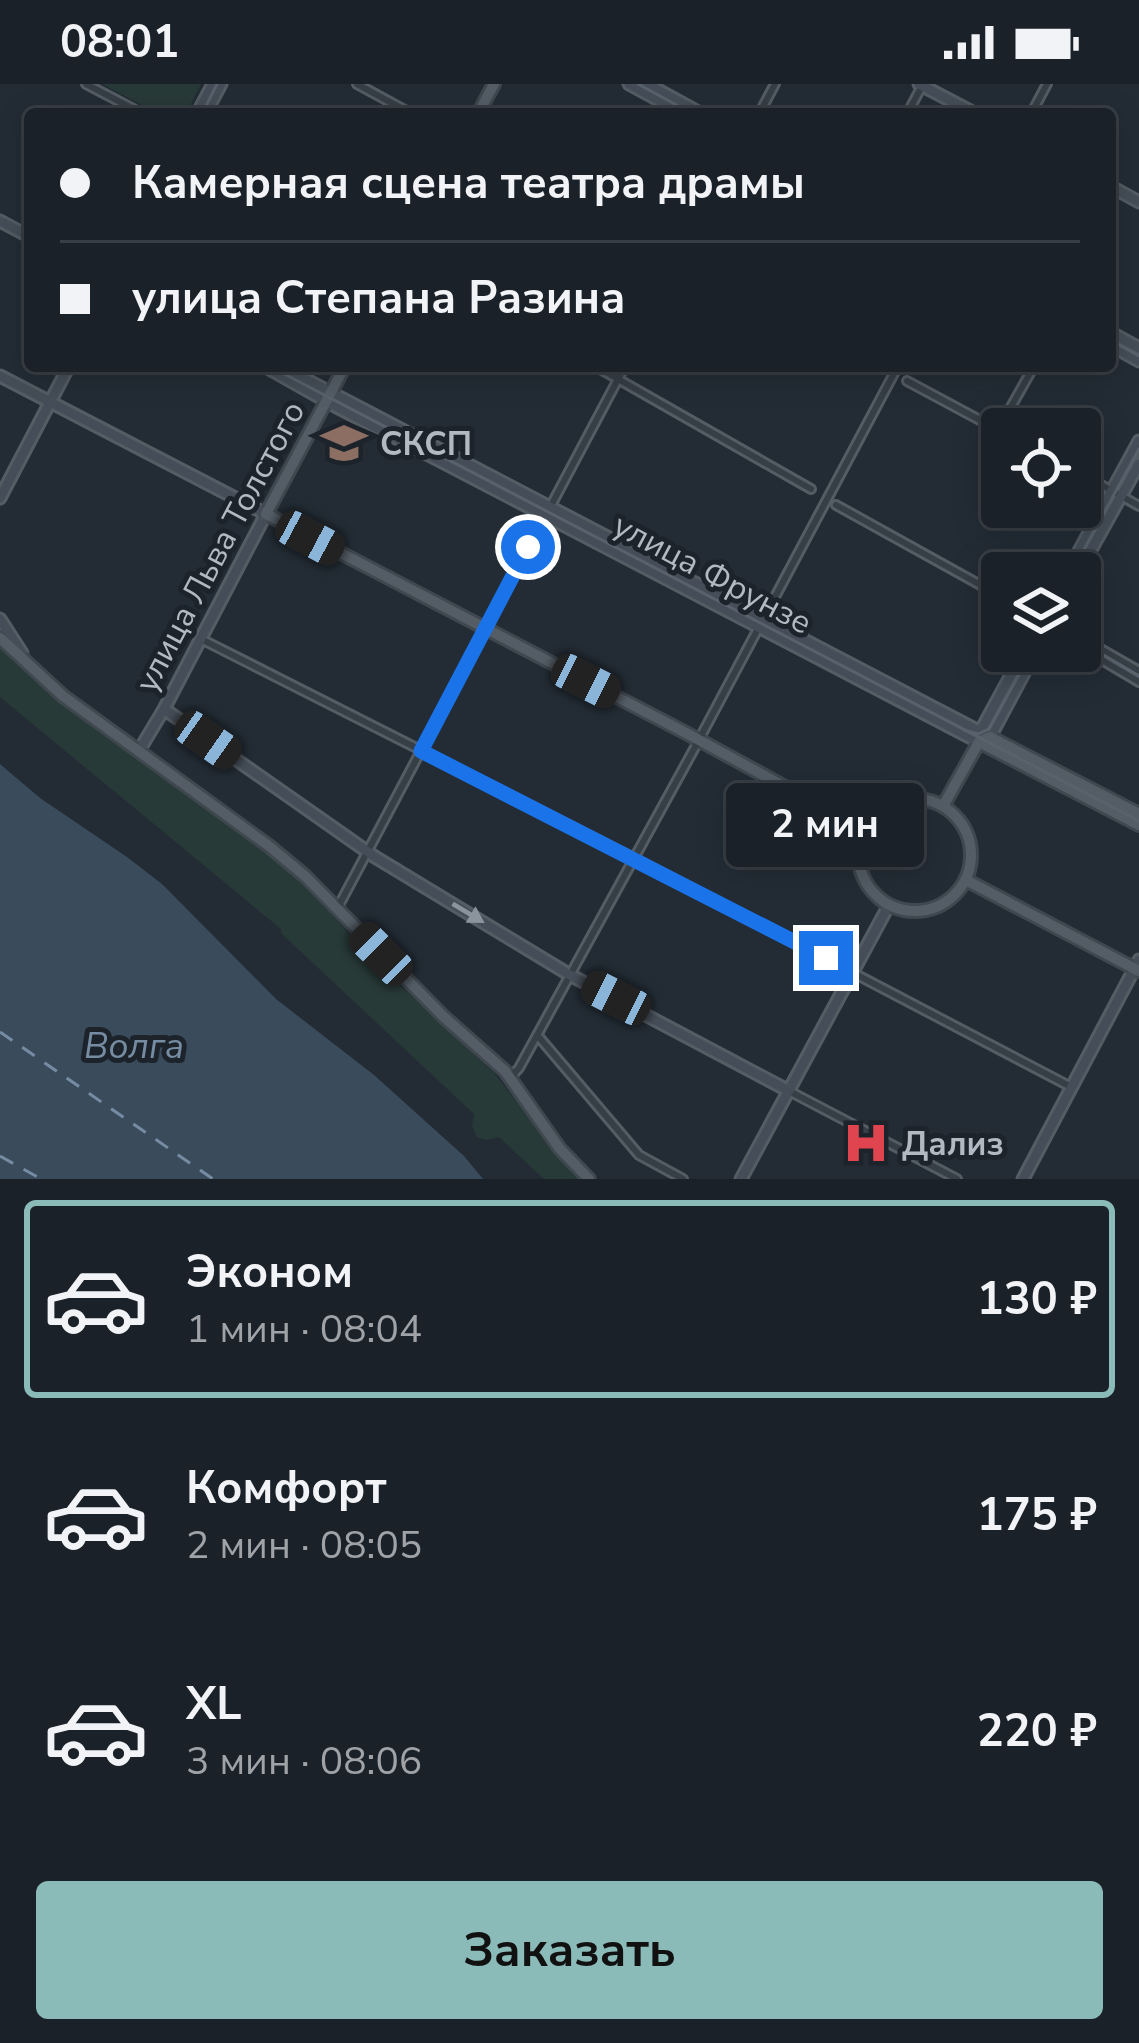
<!DOCTYPE html>
<html lang="ru">
<head>
<meta charset="utf-8">
<style>
	:root { --surface:#1a2128; --page:#272e34; --text:#f1f3f6; --muted:#9fa3a8; --line:#383e45; --accent:#8bbbb9 }
	body { margin:0; font-family:"Nunito Sans",sans-serif; background:var(--page); color:var(--text); height:100vh; display:flex; flex-direction:column; font-size:45px; white-space:nowrap }
	* { box-sizing:border-box; margin:0 }
	p { font-size:39px; color:var(--muted) }
	.icon { flex:none; width:66px; height:66px; fill:none; stroke:currentColor; stroke-width:2; stroke-linecap:round; stroke-linejoin:round }
	.map { position:relative; height:1095px; overflow:hidden }
	.side { display:flex; flex-direction:column; background:var(--surface); flex:1 }
	.side>* { flex:none }
	.banner { position:absolute; left:24px; top:24px; width:1092px; height:264px; border-radius:12px; box-shadow:0 6px 30px #0003,0 0 0 3px var(--line); display:grid; align-content:center; height:264px; padding:0 36px; background:var(--surface) }
	.buttons { position:absolute; left:981px; top:324px; display:grid; gap:24px }
	.buttons a { display:grid; place-items:center; width:120px; height:120px; border-radius:12px; background:var(--surface); box-shadow:0 6px 30px #0003,0 0 0 3px var(--line); font-size:60px }
	.end { position:absolute; width:54px; height:54px; margin:-27px; border:15px solid #1a73e8; background:#fff; box-shadow:0 0 0 6px #fff }
	.from { border-radius:50% }
	.bubble { position:absolute; height:84px; border-radius:12px; background:var(--surface); box-shadow:0 6px 30px #0003,0 0 0 3px var(--line); font-size:39px; font-weight:700; line-height:84px; text-align:center }
	.car { position:absolute; width:36px; height:72px; margin:-36px -18px; border-radius:15px; box-shadow:0 0 9px 3px #0007; background:linear-gradient(#222 24%,#8ab4d8 0 40%,#222 0 76%,#8ab4d8 0 86%,#222 0) }
	.banner b { display:flex; align-items:center; gap:42px; height:114px; font-size:45px }
	.banner b+b { border-top:3px solid var(--line) }
	.banner i { width:30px; height:30px; background:var(--text) }
	ul { padding:21px 0 0; list-style:none }
	li { display:flex; align-items:center; gap:36px; height:198px; margin:0 24px 18px; padding:0 12px; border:6px solid transparent; border-radius:12px }
	li div { flex:1 }
	li b { display:block; font-size:45px }
	li em { font-style:normal; font-weight:700 }
	li.selected { border-color:var(--accent) }
	li>.icon { width:108px; height:108px; stroke-width:1.5 }
	.button { display:flex; gap:24px; margin-top:auto; padding:24px 36px }
	.button a { flex:1; height:138px; border-radius:12px; background:var(--accent); color:#111; font-size:48px; font-weight:700; line-height:138px; text-align:center }
	.status { display:flex; justify-content:space-between; align-items:center; height:84px; padding:0 60px; background:var(--surface); direction:ltr }
	.status svg { height:33px; fill:currentColor }
	.map>svg:first-child { display:block }
</style>
</head>
<body>
<div class="status"><b>08:01</b><svg viewBox="0 0 49 12"><path d="M0 12V9h3v3zM5 12V6h3v6zM10 12V3h3v9zM15 12V0h3v12zM26 1h20v11H26zM47 4h2v5h-2z"/></svg></div>
<div class="map">
<svg width="1139" height="1095" viewBox="0 0 1139 1095">
	<rect width="100%" height="100%" fill="#232c35"/>
	<!-- green -->
	<path fill="#283a38" d="M102 0H201L186 30H159Z
		M0 561 49 603 288 782 372 875 494 989 559 1071 583 1095H544L499 1053 486 1056 477 1053 472 1042 474 1030 281 849V845L0 613Z"/>
	<!-- water -->
	<path fill="#3a4b5c" d="M0 680 40 714 127 773 162 800 276 915 374 991 464 1072 483 1095H0Z"/>
	<g fill="none" stroke-linecap="round" stroke-linejoin="round">
		<!-- ferry -->
		<path stroke="#758ca2" stroke-width="3" stroke-dasharray="15 12" stroke-linecap="butt" d="M0 948 213 1095
			M0 1072 41 1095"/>
		<!-- street casing -->
		<g stroke="#545c64" stroke-width="12">
			<path id="street" d="M86 0 143 30
				M357 0 412 30
				M759 30 775 0
				M907 30 922 2
				M1031 30 1047 0
				M595 282 811 405
				M907 297 1002 348
				M998 346 1034 282
				M1080 389 1139 422
				M836 421 1002 513
				M1080 553 1139 587
				M201 555 634 774 1071 1003
				M1080 563 1139 598
				M702 650 898 282
				M337 825 625 282
				M538 952 639 1071 683 1095
				M511 993 519 984 699 656
				M789 1007 957 1095"/>
		</g>
		<!-- secondary casing -->
		<g stroke="#545c64" stroke-width="15">
			<path id="secondary" d="M629 0 684 30
				M647 0 702 30
				M919 0 976 30
				M197 30 213 0
				M205 30 221 0
				M1110 102 1139 118
				M0 137 30 153
				M1110 248 1139 264
				M1110 261 1139 277
				M264 282 335 322 979 658 980 648 1024 567
				M280 282 990 653 1036 567
				M0 292 266 430 164 625 140 665
				M0 414 69 282
				M1067 489 1139 357
				M1078 489 1139 380
				M0 535 22 569
				M164 625 375 773 570 891 789 1007
				M741 1095 889 821
				M1023 1095 1139 876"/>
		</g>
		<!-- primary casing -->
		<g stroke="#3f474f" stroke-width="16">
			<path id="primary" d="M478 30 494 0
				M345 282 266 430 688 650 864 746
				M0 554 63 612 269 762 305 792 444 933 505 987 560 1065 589 1095
				M979 658 1139 741
				M859 771a56 56 0 1 1 112 0a56 56 0 1 1-112 0Z
				M943 722 979 658 990 653 1139 730
				M966 796 1139 887"/>
		</g>
		<!-- street -->
		<use href="#street" stroke="#363e46" stroke-width="6"/>
		<!-- secondary -->
		<use href="#secondary" stroke="#454e58" stroke-width="9"/>
		<!-- primary -->
		<use href="#primary" stroke="#545d66" stroke-width="10"/>
		<!-- tram -->
		<path stroke="#59626c" stroke-width="3" d="M638 0 693 30
			M202 30 217 0
			M1110 256 1139 272
			M269 282 1139 737
			M1071 489 1139 365
			M1080 557 1139 592
			M964 646 978 650 989 645 1032 567"/>
	</g>
	<!-- one-way arrows -->
	<defs><path id="oneway-solid" d="M-6-.8H1V-3.2L6.5 0L1 3.2V.8H-6Z" transform="scale(3)"/></defs>
	<use fill="#8b949d" href="#oneway-solid" transform="translate(468 829) rotate(31)"/>
	<g fill="none" stroke-linecap="round" stroke-linejoin="round">
		<!-- route -->
		<path stroke="#1a73e8" stroke-width="15" d="M528 463 421 667 826 874"/>
	</g>
	<!-- icons -->
	<defs>
		<g id="university-bare" transform="scale(3.6)"><path d="M0-5L7-2L0 1L-7-2ZM-4 1L0 2.5L4 1V4Q0 6-4 4Z" fill="#8d6e63" stroke="#1c232a" stroke-width="2.5" paint-order="stroke"/></g>
		<g id="hospital-bare" transform="scale(3.6)"><path d="M-5-5h3v3.5h4V-5h3V5h-3V1.5h-4V5h-3Z" fill="#e0444e" stroke="#1c232a" stroke-width="2.5" paint-order="stroke"/></g>
	</defs>
	<g fill-rule="evenodd">
		<use href="#university-bare" x="344" y="359"/>
		<use href="#hospital-bare" x="866" y="1059"/>
	</g>
	<g text-anchor="middle" stroke-width="10" stroke-linejoin="round" paint-order="stroke">
		<!-- poi labels -->
		<g font-size="33" font-weight="bold" fill="#b1b9c2" stroke="#1c232a" text-anchor="start">
			<text x="380" y="371">СКСП</text>
			<text x="902" y="1071">Дализ</text>
		</g>
		<!-- street labels -->
		<g font-size="33" fill="#b1b9c2" stroke="#1c232a">
			<text transform="translate(219 462) rotate(-62)" y="12">улица Льва Толстого</text>
			<text transform="translate(713 489) rotate(28)" y="12">улица Фрунзе</text>
		</g>
		<!-- water labels -->
		<g font-size="36" font-style="italic" fill="#758ca2" stroke="#1c232a">
			<text x="134" y="974">Волга</text>
		</g>
	</g>
</svg>
<div class="buttons">
<a><svg class="icon" aria-label="locate" viewBox="0 0 24 24"><circle cx="12" cy="12" r="6"/><path d="M12 2v4M12 18v4M2 12h4M18 12h4"/></svg></a>
<a><svg class="icon" aria-label="layers" viewBox="0 0 24 24"><path d="M12 4l9 5-9 5-9-5zM3 14l9 5 9-5"/></svg></a>
</div>
<i class="end from" style="left:528px;top:463px"></i>
<i class="end" style="left:826px;top:874px"></i>
<div class="bubble" style="left:726px;top:699px;width:198px">2 мин</div>
<i class="car" style="left:310px;top:454px;rotate:118deg"></i>
<i class="car" style="left:586px;top:597px;rotate:117deg"></i>
<i class="car" style="left:208px;top:656px;rotate:125deg"></i>
<i class="car" style="left:381px;top:870px;rotate:315deg"></i>
<i class="car" style="left:616px;top:914px;rotate:297deg"></i>
<div class="banner">
<b><i class="from"></i>Камерная сцена театра драмы</b>
<b><i></i>улица Степана Разина</b>
</div>
</div>
<section class="side">
<ul>
<li class="selected"><svg class="icon" aria-label="car" viewBox="0 0 24 24"><path d="M5 17H2v-5l4-1 3-4h7l3 4 3 1v5h-3M9 17h6M6 11h13"/><circle cx="7" cy="17" r="2"/><circle cx="17" cy="17" r="2"/></svg><div><b>Эконом</b><p>1 мин · 08:04</p></div><em>130 ₽</em></li>
<li><svg class="icon" aria-label="car" viewBox="0 0 24 24"><path d="M5 17H2v-5l4-1 3-4h7l3 4 3 1v5h-3M9 17h6M6 11h13"/><circle cx="7" cy="17" r="2"/><circle cx="17" cy="17" r="2"/></svg><div><b>Комфорт</b><p>2 мин · 08:05</p></div><em>175 ₽</em></li>
<li><svg class="icon" aria-label="car" viewBox="0 0 24 24"><path d="M5 17H2v-5l4-1 3-4h7l3 4 3 1v5h-3M9 17h6M6 11h13"/><circle cx="7" cy="17" r="2"/><circle cx="17" cy="17" r="2"/></svg><div><b>XL</b><p>3 мин · 08:06</p></div><em>220 ₽</em></li>
</ul>
<div class="button"><a>Заказать</a></div>
</section>
</body>
</html>
